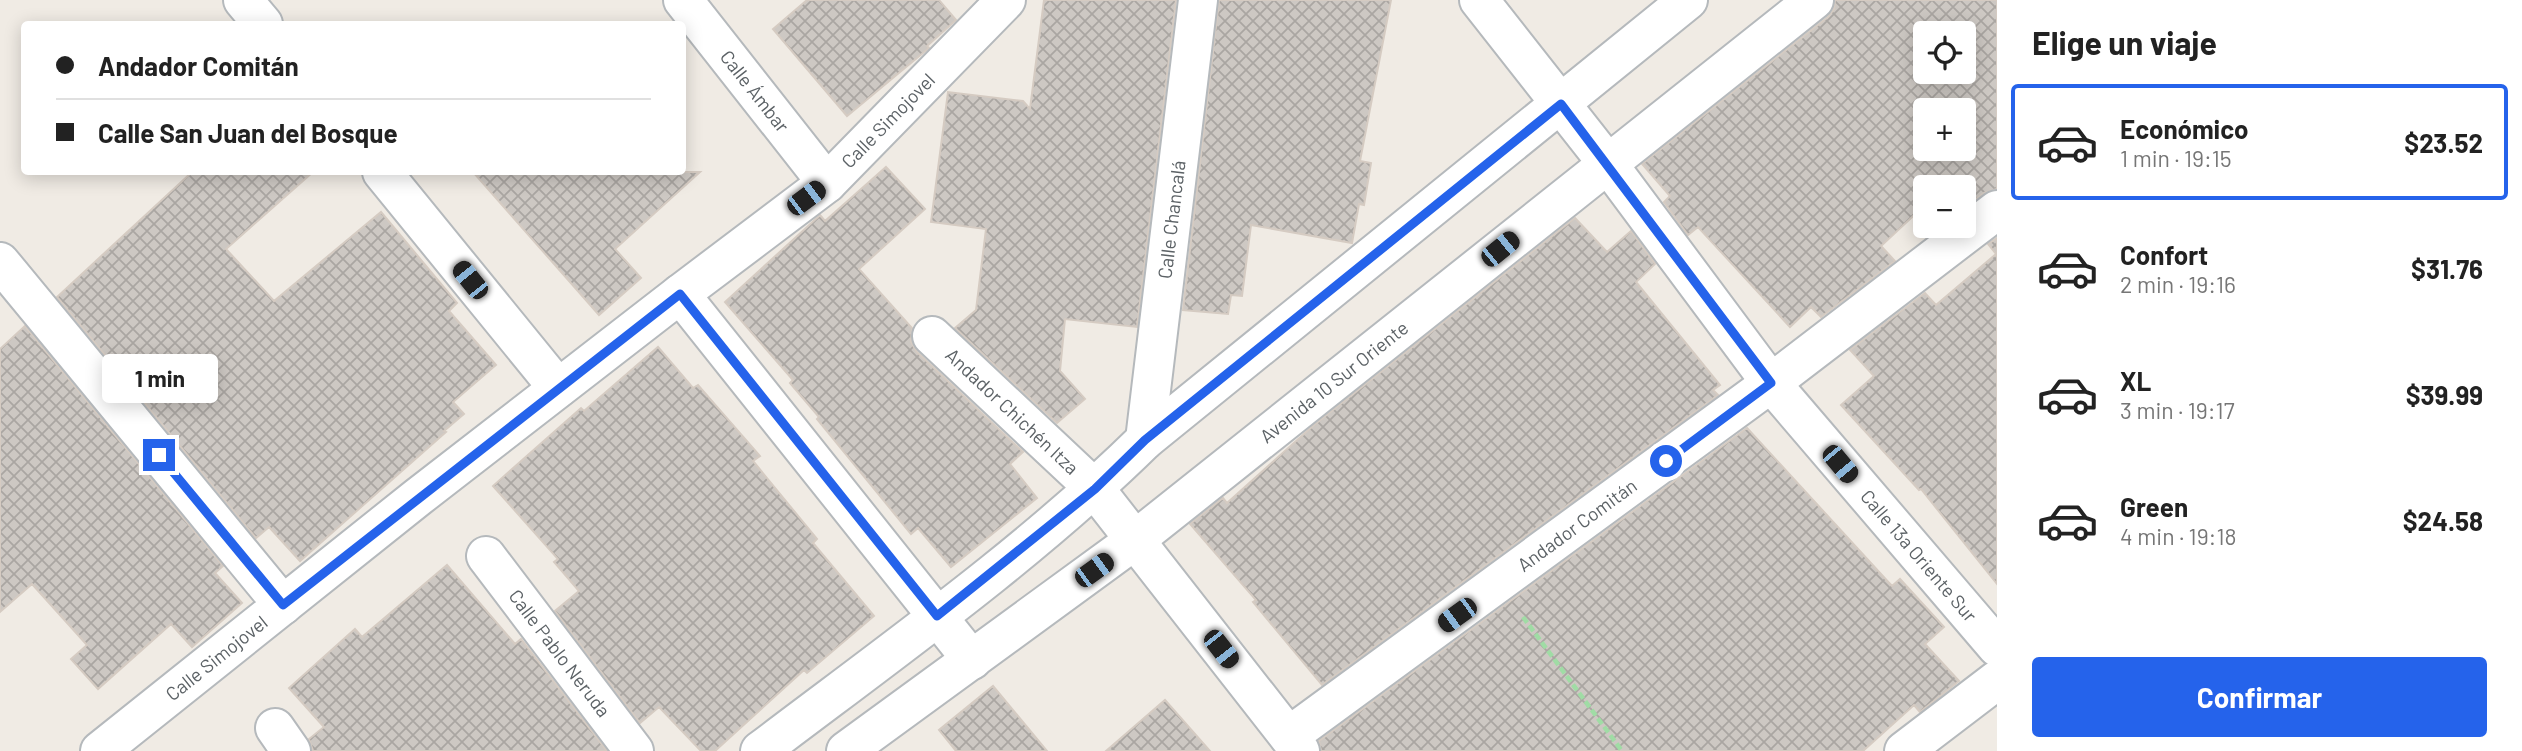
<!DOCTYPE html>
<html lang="es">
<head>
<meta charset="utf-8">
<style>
	:root { --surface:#fff; --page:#f6f6f6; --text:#222; --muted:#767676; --line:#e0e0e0; --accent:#2563eb }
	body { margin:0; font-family:Barlow,sans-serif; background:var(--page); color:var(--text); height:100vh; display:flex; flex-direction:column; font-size:26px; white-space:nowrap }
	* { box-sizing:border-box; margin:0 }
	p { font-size:23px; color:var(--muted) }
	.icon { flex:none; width:38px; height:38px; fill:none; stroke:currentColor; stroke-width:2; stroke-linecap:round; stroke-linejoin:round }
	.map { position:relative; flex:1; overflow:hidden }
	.panel { display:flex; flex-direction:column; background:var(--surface); width:525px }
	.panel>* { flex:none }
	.top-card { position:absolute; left:21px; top:21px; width:665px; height:154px; border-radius:7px; box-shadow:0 4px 18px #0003; display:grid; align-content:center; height:154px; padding:0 35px; background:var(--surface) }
	.controls { position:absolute; left:1913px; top:21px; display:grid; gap:14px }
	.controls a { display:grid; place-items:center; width:63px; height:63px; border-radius:7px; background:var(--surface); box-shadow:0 4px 18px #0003; font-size:35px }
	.end { position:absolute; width:32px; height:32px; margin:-16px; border:9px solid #2563eb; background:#fff; box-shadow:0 0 0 4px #fff }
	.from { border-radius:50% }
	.bubble { position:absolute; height:49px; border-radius:7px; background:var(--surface); box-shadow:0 4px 18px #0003; font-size:23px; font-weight:700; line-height:49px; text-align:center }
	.car { position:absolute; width:21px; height:42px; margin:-21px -10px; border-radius:9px; box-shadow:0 0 5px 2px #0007; background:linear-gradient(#222 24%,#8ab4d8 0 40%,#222 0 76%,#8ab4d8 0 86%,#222 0) }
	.top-card b { display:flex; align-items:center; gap:24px; height:66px; font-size:26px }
	.top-card b+b { border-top:2px solid var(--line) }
	.top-card i { width:18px; height:18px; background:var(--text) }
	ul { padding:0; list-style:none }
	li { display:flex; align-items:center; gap:21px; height:116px; margin:0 14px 10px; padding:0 21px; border:4px solid transparent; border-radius:7px }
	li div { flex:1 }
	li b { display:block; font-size:26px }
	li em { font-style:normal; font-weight:700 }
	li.active { border-color:var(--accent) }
	li>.icon { width:63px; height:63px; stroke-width:1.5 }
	h2 { padding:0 35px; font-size:32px; line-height:84px }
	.cta { display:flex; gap:14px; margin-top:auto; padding:14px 35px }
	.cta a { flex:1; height:80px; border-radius:7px; background:var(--accent); color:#fff; font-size:28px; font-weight:700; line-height:80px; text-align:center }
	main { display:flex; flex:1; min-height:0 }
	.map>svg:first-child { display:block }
</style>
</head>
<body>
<main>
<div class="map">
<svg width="1997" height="751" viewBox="0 0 1997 751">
	<defs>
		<pattern id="building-cross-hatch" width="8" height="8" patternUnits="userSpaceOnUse" patternTransform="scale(1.75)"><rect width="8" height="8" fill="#cdc8c3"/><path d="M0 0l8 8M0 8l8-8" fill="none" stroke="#aaa6a2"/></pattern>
	</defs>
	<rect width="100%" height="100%" fill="#f0ebe4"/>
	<!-- building -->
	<path fill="url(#building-cross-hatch)" stroke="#d5cbc2" stroke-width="2" fill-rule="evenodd" d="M807 0H939L956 20 927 46 929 48 847 116 773 29Z
		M1044 0H1176L1137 327 1065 319 1060 371 1085 399 1057 423 955 328 976 310 986 229 931 222 948 92 1023 101 1030 109Z
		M1219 0H1391L1360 161 1371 163 1364 205 1359 204 1352 243 1251 225 1242 296 1231 295 1228 314 1183 310Z
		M1835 0H1997V189L1984 193 1964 208V187H1925V205L1881 246 1895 261 1821 317 1811 307 1790 327 1698 227 1688 235 1664 202 1670 196 1642 164 1828 17 1834 9ZM1925 33H1964V72H1925ZM1925 110H1964V149H1925Z
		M886 167 925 209 859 269 912 328 911 342 917 352 1023 452 1010 464 1037 498 951 567 918 528 911 534 817 419 819 417 790 383 793 380 725 302 818 217 820 215 825 221Z
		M192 172H313L226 249 274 301 381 212 457 303 449 311 496 365 453 402 464 414 444 431 446 432 300 561 269 527 256 538 57 297Z
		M473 172H700L615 249 641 278 599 315Z
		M1575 218 1607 252 1631 231 1655 264 1636 282 1720 385 1713 390 1718 395 1322 685 1253 602 1256 600 1190 524 1223 498 1227 503 1314 425Z
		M1997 238V584L1921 489 1919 490 1841 405 1874 376 1850 350 1925 293 1936 305 1996 254 1988 244Z
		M25 326 223 566 215 573 242 603 192 647 171 624 98 689 71 659 87 645 32 584 0 612V349Z
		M658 347 693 388 698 385 760 456 753 461 817 539 813 543 874 616 807 673 804 670 715 751H701L659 707 640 723 555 611 579 591 554 562 558 559 493 486 581 408 584 411Z
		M1747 428 1892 586 1900 579 1944 627 1925 644 1959 681 1920 712 1914 705 1863 751H1321L1319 741Z
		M447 565 515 644 521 639 607 751H313L309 739 324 727 289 688 355 629 362 637Z
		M993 686 1047 751H956L939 730Z
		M1165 700 1210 751H1106Z"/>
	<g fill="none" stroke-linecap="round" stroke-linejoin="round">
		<!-- street casing -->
		<g stroke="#b5b9bc" stroke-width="42">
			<g id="street">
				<path d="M243 0 263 24"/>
				<path id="s1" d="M683 0 827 183"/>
				<path id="s2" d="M1479 0 1608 164 1771 383 1997 647"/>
				<path d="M382 172 558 388"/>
				<path d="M0 262 283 605"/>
				<path d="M680 294 972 660"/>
				<path id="s3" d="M932 336 1095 489 1300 751"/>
				<path id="s4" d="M1145 440 1198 0"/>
				<path id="s5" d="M486 556 634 751"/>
				<path d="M275 728 291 751"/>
				<path id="s6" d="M1289 736 1771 383 1997 210"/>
				<path id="s7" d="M100 751 418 497 680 294 827 183 1006 0"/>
				<path d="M760 751C889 653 1029 554 1145 440L1688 0"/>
				<path id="s8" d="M846 751 1135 540 1814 0"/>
				<path d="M1904 751 1997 680"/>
			</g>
		</g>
		<!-- path -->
		<path stroke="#a0dca5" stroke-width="4.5" stroke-dasharray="7 3.5" stroke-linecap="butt" d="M1523 617 1622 751"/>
		<!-- street -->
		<use href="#street" stroke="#fff" stroke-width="38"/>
	</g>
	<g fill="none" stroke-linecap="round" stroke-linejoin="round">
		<!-- route -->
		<path stroke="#2563eb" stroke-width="9" d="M159 455 283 605 680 294 937 616 1095 489 1145 440 1561 104 1771 383 1666 461"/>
	</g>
	<g text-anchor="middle" stroke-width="5" stroke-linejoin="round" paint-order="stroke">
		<!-- street labels -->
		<g font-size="19" fill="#5c6266" stroke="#fff">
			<text dy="7" stroke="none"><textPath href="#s1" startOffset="116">Calle Ámbar</textPath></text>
			<text dy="7" stroke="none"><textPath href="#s7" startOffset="1010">Calle Simojovel</textPath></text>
			<text dy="7" stroke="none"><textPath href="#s4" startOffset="222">Calle Chancalá</textPath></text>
			<text dy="7" stroke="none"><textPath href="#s8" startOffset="612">Avenida 10 Sur Oriente</textPath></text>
			<text dy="7" stroke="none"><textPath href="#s3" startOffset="110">Andador Chichén Itza</textPath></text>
			<text dy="7" stroke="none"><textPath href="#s6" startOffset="357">Andador Comitán</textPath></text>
			<text dy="7" stroke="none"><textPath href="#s2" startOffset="709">Calle 13a Oriente Sur</textPath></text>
			<text dy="7" stroke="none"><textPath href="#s5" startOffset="122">Calle Pablo Neruda</textPath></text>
			<text dy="7" stroke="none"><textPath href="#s7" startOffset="149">Calle Simojovel</textPath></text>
		</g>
	</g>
</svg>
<div class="controls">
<a><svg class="icon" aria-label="locate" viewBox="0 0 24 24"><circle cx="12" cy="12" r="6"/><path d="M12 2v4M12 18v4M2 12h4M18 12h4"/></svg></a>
<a>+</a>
<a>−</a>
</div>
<i class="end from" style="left:1666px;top:461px"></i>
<i class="end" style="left:159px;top:455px"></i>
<div class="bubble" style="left:102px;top:354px;width:116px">1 min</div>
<i class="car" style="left:806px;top:198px;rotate:53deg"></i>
<i class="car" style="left:1500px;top:249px;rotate:51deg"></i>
<i class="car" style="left:470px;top:280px;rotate:321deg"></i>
<i class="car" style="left:1840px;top:464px;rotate:140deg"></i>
<i class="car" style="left:1094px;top:570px;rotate:54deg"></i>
<i class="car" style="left:1457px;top:615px;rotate:234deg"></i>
<i class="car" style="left:1221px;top:649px;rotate:142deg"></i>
<div class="top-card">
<b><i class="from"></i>Andador Comitán</b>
<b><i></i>Calle San Juan del Bosque</b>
</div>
</div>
<section class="panel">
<h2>Elige un viaje</h2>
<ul>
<li class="active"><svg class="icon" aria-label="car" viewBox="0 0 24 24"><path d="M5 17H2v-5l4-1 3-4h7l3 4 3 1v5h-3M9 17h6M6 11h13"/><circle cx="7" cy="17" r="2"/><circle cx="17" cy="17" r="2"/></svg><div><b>Económico</b><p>1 min · 19:15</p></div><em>$23.52</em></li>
<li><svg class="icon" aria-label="car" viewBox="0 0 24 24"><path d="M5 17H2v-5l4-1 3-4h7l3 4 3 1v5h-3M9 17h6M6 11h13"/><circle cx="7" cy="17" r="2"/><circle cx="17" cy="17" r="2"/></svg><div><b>Confort</b><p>2 min · 19:16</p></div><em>$31.76</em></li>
<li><svg class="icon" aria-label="car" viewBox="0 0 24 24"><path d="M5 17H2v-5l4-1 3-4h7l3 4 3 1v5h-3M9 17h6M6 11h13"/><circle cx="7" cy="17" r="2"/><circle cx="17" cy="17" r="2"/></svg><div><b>XL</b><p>3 min · 19:17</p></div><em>$39.99</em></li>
<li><svg class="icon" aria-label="car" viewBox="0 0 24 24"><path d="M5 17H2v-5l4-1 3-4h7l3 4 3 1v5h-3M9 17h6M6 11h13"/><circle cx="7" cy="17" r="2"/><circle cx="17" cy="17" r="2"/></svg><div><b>Green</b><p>4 min · 19:18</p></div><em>$24.58</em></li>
</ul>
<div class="cta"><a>Confirmar</a></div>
</section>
</main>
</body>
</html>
